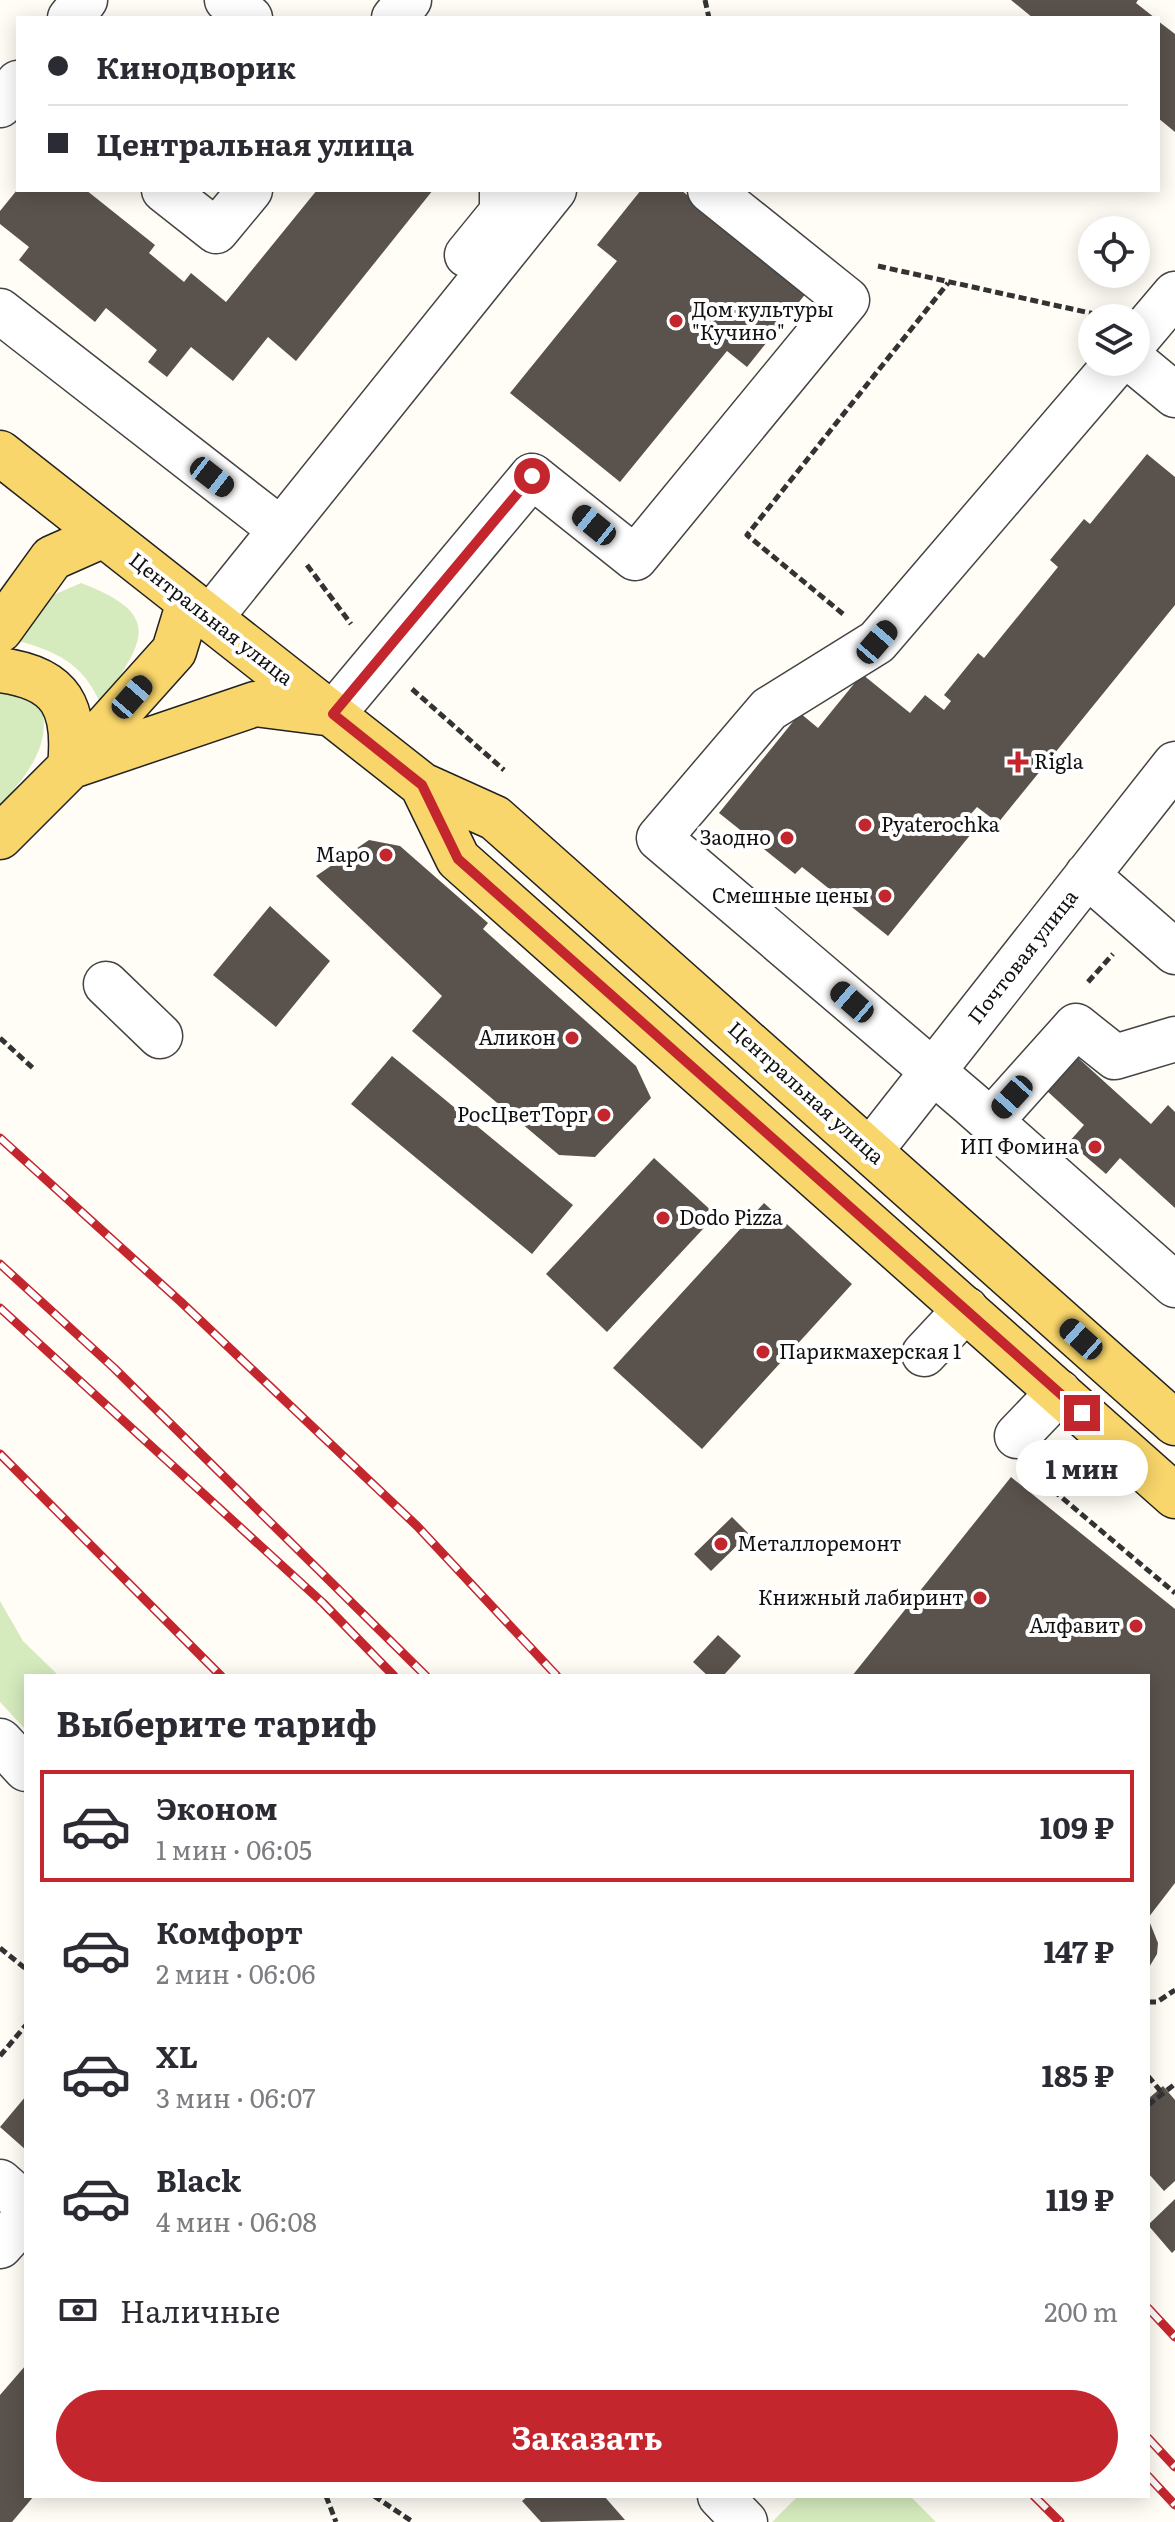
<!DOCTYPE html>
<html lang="ru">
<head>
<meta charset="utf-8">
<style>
	:root { --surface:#fff; --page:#f7f7f7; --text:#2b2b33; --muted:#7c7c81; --line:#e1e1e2; --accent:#c4262e }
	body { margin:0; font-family:Literata,serif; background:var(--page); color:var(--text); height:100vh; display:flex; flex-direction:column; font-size:30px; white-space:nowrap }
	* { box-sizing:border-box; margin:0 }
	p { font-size:26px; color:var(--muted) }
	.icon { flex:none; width:44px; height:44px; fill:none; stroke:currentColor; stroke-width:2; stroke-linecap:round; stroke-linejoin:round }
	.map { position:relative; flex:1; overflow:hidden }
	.panel { position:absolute; left:24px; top:1674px; width:1126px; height:824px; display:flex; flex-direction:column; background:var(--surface); border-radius:0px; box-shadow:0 4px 20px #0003 }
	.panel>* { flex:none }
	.banner { position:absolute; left:16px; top:16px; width:1144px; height:176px; border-radius:0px; box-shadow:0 4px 20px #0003; display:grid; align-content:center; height:176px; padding:0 32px; background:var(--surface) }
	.tools { position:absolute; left:1078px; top:216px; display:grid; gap:16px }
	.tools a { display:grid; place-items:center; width:72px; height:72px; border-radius:50%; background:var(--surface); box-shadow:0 4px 20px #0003; font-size:40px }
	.end { position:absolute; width:36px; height:36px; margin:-18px; border:10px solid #c4262e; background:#fff; box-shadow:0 0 0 4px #fff }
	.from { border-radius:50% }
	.bubble { position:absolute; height:56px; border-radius:28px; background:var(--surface); box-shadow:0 4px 20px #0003; font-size:26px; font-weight:700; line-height:56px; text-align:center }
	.car { position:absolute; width:24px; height:48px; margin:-24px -12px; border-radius:10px; box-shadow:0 0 6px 2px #0007; background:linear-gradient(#222 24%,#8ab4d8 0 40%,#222 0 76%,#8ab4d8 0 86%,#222 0) }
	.banner b { display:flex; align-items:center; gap:28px; height:76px; font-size:30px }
	.banner b+b { border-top:2px solid var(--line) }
	.banner i { width:20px; height:20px; background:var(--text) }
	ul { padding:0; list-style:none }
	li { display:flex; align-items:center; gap:24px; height:112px; margin:0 16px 12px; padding:0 16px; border:4px solid transparent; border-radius:0px }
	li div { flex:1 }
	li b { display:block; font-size:30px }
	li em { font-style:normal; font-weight:700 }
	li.active { border-color:var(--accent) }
	li>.icon { width:72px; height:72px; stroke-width:1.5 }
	h2 { padding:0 32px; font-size:36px; line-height:96px }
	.pay { display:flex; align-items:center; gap:20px; height:88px; padding:0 32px; font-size:30px }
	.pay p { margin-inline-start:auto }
	.action { display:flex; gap:16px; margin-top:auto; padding:16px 32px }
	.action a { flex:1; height:92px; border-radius:48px; background:var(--accent); color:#fff; font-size:32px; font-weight:700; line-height:92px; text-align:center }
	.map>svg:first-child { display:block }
</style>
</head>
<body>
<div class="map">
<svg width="1175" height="2522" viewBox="0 0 1175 2522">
	<rect width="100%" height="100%" fill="#fffdf5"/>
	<!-- green -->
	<path fill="#d5ebbd" d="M81 583C168 616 141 643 101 705 83 662 54 650 11 639L44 599Z
		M0 694 25 696 42 706C51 749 26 774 0 807Z
		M0 1601 23 1641 59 1676H26V1730L0 1702Z
		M798 2496H910L936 2522H772Z"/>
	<!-- building -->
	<path fill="#5a524d" d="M1011 0H1138L1136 3 1155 18H1033Z
		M1158 21 1175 34V132L1158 118Z
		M17 190H86L155 245 149 253 184 282 191 273 226 302 317 190H433L296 361 268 337 233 381 191 347 167 377 148 362 157 350 106 308 95 322 19 260 29 247 0 224V211Z
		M641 190H681L807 292 747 367 727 351 620 482 510 393 617 261 597 245Z
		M1147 454 1175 477V605L998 823 977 807 970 815 980 823 888 936 802 867 795 874 719 813 800 713 818 728 862 674 910 713 925 695 944 710 951 701 944 695 978 653 984 658 1058 567 1050 560 1084 519 1090 524Z
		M369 840 400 846 488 923 483 929 636 1066 651 1098 595 1157 559 1155 412 1031 442 996 316 876Z
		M270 906 330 961 276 1027 213 975Z
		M392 1056 573 1205 532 1254 351 1104Z
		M1076 1056 1151 1124 1168 1105 1175 1112V1208L1120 1158 1106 1174 1069 1142 1084 1125 1046 1090Z
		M654 1158 716 1215 607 1332 546 1274Z
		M764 1203 852 1284 702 1449 613 1368Z
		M1011 1477 1175 1609V1883L1148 1918 1158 1943 1157 1954 1148 1969V1676H852Z
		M732 1517 749 1534 711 1571 694 1554Z
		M718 1635 741 1656 723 1676H708L693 1662Z
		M1163 2086 1175 2100V2181L1164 2191 1148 2173V2099Z
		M26 2096V2150L0 2127Z
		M1175 2199V2250L1172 2253 1148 2225Z
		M26 2365V2496H34L12 2522H0V2395Z
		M528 2496H604L625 2520 541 2522 522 2501Z"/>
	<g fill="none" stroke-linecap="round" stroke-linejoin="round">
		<!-- minor casing -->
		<g stroke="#444" stroke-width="47">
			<path id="minor" d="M227 0 250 18
				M70 18 85 0
				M394 18 409 0
				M0 105 18 83
				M164 190 216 231 250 190
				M467 255 502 212V190
				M0 311 280 529
				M1136 340 1175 294
				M1117 362 877 642 769 709 659 838 970 1103 1175 1285
				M1135 362 1175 395
				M210 618 554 190
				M333 714 532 476 635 558 847 300 710 190
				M1087 875 1175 952
				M106 984 160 1036
				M991 1121 1076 1026 1115 1057 1175 1039
				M871 1150 1175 764
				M924 1354 966 1309
				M1017 1436 1059 1392
				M0 1741 26 1769
				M0 2182 26 2205
				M0 2246 26 2217
				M720 2496 745 2522"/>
		</g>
		<!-- major casing -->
		<g stroke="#222" stroke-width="47">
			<path id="major" d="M0 453 422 785 495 818 1175 1423
				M0 630 52 558 104 535
				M0 670C63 678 76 708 70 767
				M72 766 255 704 333 714
				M422 785 458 859 1175 1496
				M0 837 70 767 174 651 189 602"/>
		</g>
		<!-- path -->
		<path stroke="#333" stroke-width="5" stroke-dasharray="8 4" stroke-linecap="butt" d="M705 0 709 18
			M878 266 1099 315
			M307 565 351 624
			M843 614 747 535 948 283
			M412 689 504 770
			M1088 982 1113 954
			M0 1038 35 1070
			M1035 1475 1175 1593
			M0 1948 26 1969
			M1148 2002H1157L1175 1990
			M0 2056 26 2025
			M1148 2076 1162 2093
			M1148 2105 1175 2084
			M326 2496 336 2522
			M374 2496 413 2522"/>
		<!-- minor -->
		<use href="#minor" stroke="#fff" stroke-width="44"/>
		<!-- major -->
		<use href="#major" stroke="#f9d66b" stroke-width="44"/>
		<!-- rail casing -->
		<g stroke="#c4262e" stroke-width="9">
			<path id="rail" d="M0 1138 181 1302 417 1526 557 1676
				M0 1264 114 1368 426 1676
				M0 1308 323 1603 394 1676
				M0 1454 221 1676
				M1148 2308 1175 2337
				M1148 2438 1175 2467
				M1148 2476 1175 2505
				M1034 2496 1060 2522"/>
		</g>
		<!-- rail -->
		<use href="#rail" stroke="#fff" stroke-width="6" stroke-dasharray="18" stroke-linecap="butt"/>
	</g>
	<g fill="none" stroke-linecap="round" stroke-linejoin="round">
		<!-- route -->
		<path stroke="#c4262e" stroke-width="10" d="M532 476 333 714 422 785 458 859 1082 1413"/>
	</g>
	<!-- markers -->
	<g fill="#c4262e" stroke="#fff" stroke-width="3">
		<circle cx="676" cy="321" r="8"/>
		<path d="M1014 750h8v8h8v8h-8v8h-8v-8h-8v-8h8z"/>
		<circle cx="865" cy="825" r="8"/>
		<circle cx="787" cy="838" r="8"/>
		<circle cx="386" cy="855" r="8"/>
		<circle cx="885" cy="896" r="8"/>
		<circle cx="572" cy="1038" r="8"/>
		<circle cx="604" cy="1115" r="8"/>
		<circle cx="1095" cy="1147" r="8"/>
		<circle cx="663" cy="1218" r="8"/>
		<circle cx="763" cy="1352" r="8"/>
		<circle cx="721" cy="1544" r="8"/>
		<circle cx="980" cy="1598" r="8"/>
		<circle cx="1136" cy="1626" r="8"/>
	</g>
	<g text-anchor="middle" stroke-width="8" stroke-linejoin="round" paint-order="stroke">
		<!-- poi labels -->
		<g font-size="20" fill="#111" stroke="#fff" text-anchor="end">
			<text x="692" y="317" text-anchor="start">Дом культуры<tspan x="692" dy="23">"Кучино"</tspan></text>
			<text x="1034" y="769" text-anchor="start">Rigla</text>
			<text x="881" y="832" text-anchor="start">Pyaterochka</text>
			<text x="771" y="845">Заодно</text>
			<text x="370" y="862">Маро</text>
			<text x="869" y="903">Смешные цены</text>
			<text x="556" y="1045">Аликон</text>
			<text x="588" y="1122">РосЦветТорг</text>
			<text x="1079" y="1154">ИП Фомина</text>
			<text x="679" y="1225" text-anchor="start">Dodo Pizza</text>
			<text x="779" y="1359" text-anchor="start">Парикмахерская 1</text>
			<text x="737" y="1551" text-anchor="start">Металлоремонт</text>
			<text x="964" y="1605">Книжный лабиринт</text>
			<text x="1120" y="1633">Алфавит</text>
		</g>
		<!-- street labels -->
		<g font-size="20" fill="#111" stroke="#fff">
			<text transform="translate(211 619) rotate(38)" y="7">Центральная улица</text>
			<text transform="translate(1023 957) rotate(-52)" y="7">Почтовая улица</text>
			<text transform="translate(806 1093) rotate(42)" y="7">Центральная улица</text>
		</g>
	</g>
</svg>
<div class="tools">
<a><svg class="icon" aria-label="locate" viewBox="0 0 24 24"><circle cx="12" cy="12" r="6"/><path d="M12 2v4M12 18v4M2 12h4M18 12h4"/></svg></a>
<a><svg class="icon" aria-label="layers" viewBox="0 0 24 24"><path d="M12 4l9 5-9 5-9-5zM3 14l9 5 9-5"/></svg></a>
</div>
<i class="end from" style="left:532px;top:476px"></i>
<i class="end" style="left:1082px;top:1413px"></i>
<div class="bubble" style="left:1016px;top:1440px;width:132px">1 мин</div>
<i class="car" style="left:212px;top:477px;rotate:128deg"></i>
<i class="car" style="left:594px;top:525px;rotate:309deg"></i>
<i class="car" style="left:877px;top:642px;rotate:41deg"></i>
<i class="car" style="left:132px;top:697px;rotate:41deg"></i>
<i class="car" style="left:852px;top:1002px;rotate:311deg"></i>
<i class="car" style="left:1012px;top:1097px;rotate:222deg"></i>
<i class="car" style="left:1081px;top:1339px;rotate:312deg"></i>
<div class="banner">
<b><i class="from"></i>Кинодворик</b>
<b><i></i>Центральная улица</b>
</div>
<section class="panel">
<h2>Выберите тариф</h2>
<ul>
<li class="active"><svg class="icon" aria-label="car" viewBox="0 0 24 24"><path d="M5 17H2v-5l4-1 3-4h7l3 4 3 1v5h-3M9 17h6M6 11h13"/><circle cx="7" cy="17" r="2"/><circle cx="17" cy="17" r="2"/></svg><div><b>Эконом</b><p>1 мин · 06:05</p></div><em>109 ₽</em></li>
<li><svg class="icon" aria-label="car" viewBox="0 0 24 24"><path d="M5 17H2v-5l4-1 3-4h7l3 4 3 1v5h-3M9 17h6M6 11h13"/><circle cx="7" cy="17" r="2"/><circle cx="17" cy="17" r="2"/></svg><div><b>Комфорт</b><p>2 мин · 06:06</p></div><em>147 ₽</em></li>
<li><svg class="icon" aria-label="car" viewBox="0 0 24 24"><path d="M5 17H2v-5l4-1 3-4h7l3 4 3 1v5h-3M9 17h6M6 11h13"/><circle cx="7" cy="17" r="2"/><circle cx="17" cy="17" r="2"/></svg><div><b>XL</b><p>3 мин · 06:07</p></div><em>185 ₽</em></li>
<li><svg class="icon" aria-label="car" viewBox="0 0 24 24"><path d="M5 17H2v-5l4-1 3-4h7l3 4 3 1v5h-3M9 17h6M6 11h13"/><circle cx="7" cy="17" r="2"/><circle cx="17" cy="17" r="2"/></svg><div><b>Black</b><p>4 мин · 06:08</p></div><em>119 ₽</em></li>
</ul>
<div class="pay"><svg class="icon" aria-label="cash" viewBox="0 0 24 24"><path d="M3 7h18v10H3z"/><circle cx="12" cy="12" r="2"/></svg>Наличные<p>200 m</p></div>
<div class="action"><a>Заказать</a></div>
</section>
</div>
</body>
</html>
